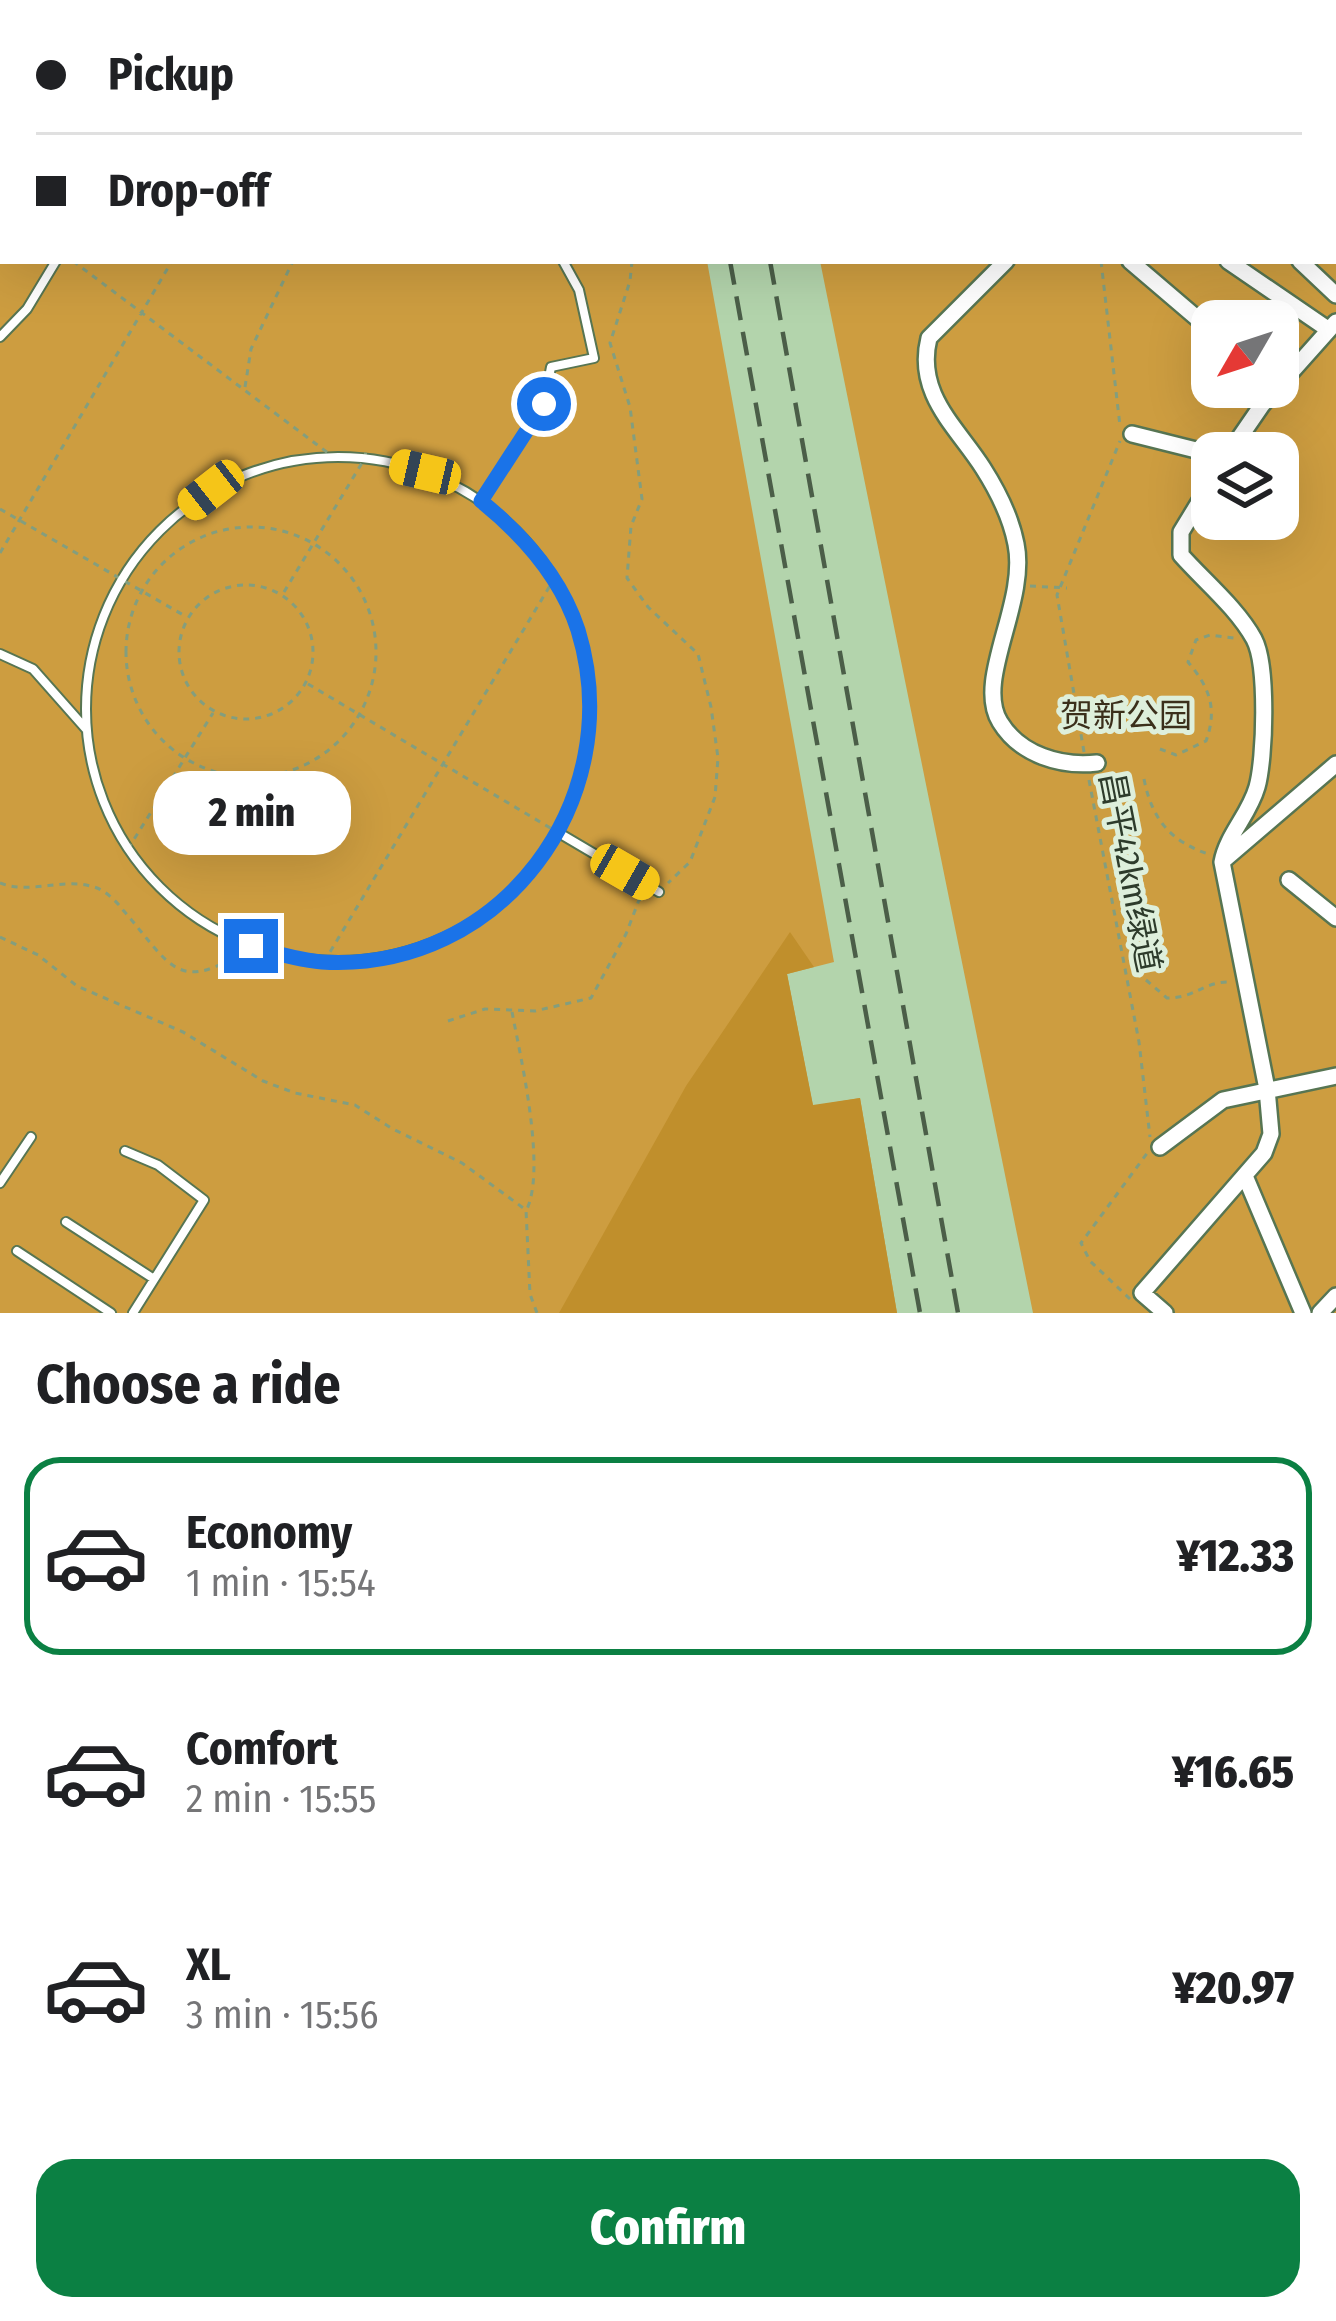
<!DOCTYPE html>
<html lang="en">
<head>
<meta charset="utf-8">
<style>
	:root { --surface:#fff; --page:#f6f6f6; --text:#202124; --muted:#757577; --line:#e0e0e0; --accent:#0b8043 }
	body { margin:0; font-family:"Fira Sans Condensed","Noto Sans SC",sans-serif; background:var(--page); color:var(--text); height:100vh; display:flex; flex-direction:column; font-size:45px; white-space:nowrap }
	* { box-sizing:border-box; margin:0 }
	p { font-size:39px; color:var(--muted) }
	.icon { flex:none; width:66px; height:66px; fill:none; stroke:currentColor; stroke-width:2; stroke-linecap:round; stroke-linejoin:round }
	.map { position:relative; height:1313px; overflow:hidden }
	.panel { display:flex; flex-direction:column; background:var(--surface); flex:1 }
	.panel>* { flex:none }
	.top-card { position:absolute; left:0px; top:0px; width:1338px; height:264px; box-shadow:0 12px 48px #0002; display:grid; align-content:center; height:264px; padding:0 36px; background:var(--surface) }
	.needle { width:78px; rotate:231deg }
	.controls { position:absolute; left:1191px; top:300px; display:grid; gap:24px }
	.controls a { display:grid; place-items:center; width:108px; height:108px; border-radius:24px; background:var(--surface); box-shadow:0 12px 48px #0002; font-size:60px }
	.end { position:absolute; width:54px; height:54px; margin:-27px; border:15px solid #1a73e8; background:#fff; box-shadow:0 0 0 6px #fff }
	.from { border-radius:50% }
	.bubble { position:absolute; height:84px; border-radius:36px; background:var(--surface); box-shadow:0 12px 48px #0002; font-size:39px; font-weight:800; line-height:84px; text-align:center }
	.car { position:absolute; width:36px; height:72px; margin:-36px -18px; border-radius:15px; box-shadow:0 0 9px 3px #0007; background:linear-gradient(#f5c518 24%,#345 0 40%,#f5c518 0 76%,#345 0 86%,#f5c518 0) }
	.top-card b { display:flex; align-items:center; gap:42px; height:114px; font-size:45px }
	.top-card b+b { border-top:3px solid var(--line) }
	.top-card i { width:30px; height:30px; background:var(--text) }
	ul { padding:0; list-style:none }
	li { display:flex; align-items:center; gap:36px; height:198px; margin:0 24px 18px; padding:0 12px; border:6px solid transparent; border-radius:36px }
	li div { flex:1 }
	li b { display:block; font-size:45px }
	li em { font-style:normal; font-weight:800 }
	li.current { border-color:var(--accent) }
	li>.icon { width:108px; height:108px; stroke-width:1.5 }
	h2 { padding:0 36px; font-size:54px; line-height:144px }
	.action { display:flex; gap:24px; margin-top:auto; padding:24px 36px }
	.action a { flex:1; height:138px; border-radius:36px; background:var(--accent); color:#fff; font-size:48px; font-weight:800; line-height:138px; text-align:center }
	.map>svg:first-child { display:block }
</style>
</head>
<body>
<div class="map">
<svg width="1336" height="1313" viewBox="0 0 1336 1313">
	<rect width="100%" height="100%" fill="#b3d4ac"/>
	<!-- green -->
	<path fill="#cd9d40" fill-rule="evenodd" d="M0 0H659L660 3H3V261H707L834 962 787 974 813 1106 860 1098 897 1313H0Z
		M767 0H1336V1313H1033L820 261H1335V3ZM1212 321H1278V387H1212ZM1212 453H1278V519H1212Z"/>
	<!-- forest -->
	<path fill="#c08f2c" d="M790 932 814 967 787 974 813 1105 860 1098 897 1313H559L686 1086Z"/>
	<g fill="none" stroke-linecap="round" stroke-linejoin="round">
		<!-- lane casing -->
		<g stroke="#577552" stroke-width="12">
			<path id="lane" d="M489 3 490 0
				M0 39 3 42
				M0 337 27 309 56 261
				M86 709a252 252 0 1 1 504 0a252 252 0 1 1-504 0Z
				M481 501 544 404 551 367 594 358 579 290 563 261
				M0 654 33 669 86 729
				M559 833 659 892
				M125 1151 158 1165 204 1200 133 1313
				M0 1183 31 1137
				M66 1222 154 1279
				M17 1251 111 1313"/>
		</g>
		<!-- street casing -->
		<g stroke="#577552" stroke-width="20">
			<path id="street" d="M1087 0 1092 3
				M1010 3 1014 0
				M1335 5 1336 6
				M1006 261 929 338C915 394 957 427 983 468 997 490 1011 518 1016 544 1028 603 974 680 1000 722 1020 755 1061 767 1097 763
				M1130 261 1212 331
				M1228 261 1329 330
				M1300 261 1336 295
				M1132 434 1212 454
				M1229 453 1262 405 1336 322
				M1224 860 1336 764
				M1289 880 1336 918
				M1160 1147 1223 1100 1336 1076
				M1245 1176 1303 1313
				M1165 1313 1142 1293 1264 1153 1271 1134 1267 1089 1222 862C1227 835 1249 815 1257 787 1265 759 1268 665 1254 639 1237 608 1204 581 1181 555V532L1212 481
				M1320 1313 1336 1296"/>
		</g>
		<!-- path -->
		<path stroke="#839e7e" stroke-width="3" stroke-dasharray="6 6" stroke-linecap="butt" d="M281 0 285 3
			M536 0 537 3
			M1240 0V3
			M93 3 96 0
			M325 3 327 0
			M0 196 3 198
			M73 261 332 456
			M632 261 630 281 610 343 630 407 642 499 631 526 627 578 648 607 698 654 711 707 718 758 715 797 690 862 668 883
			M1101 261 1120 426
			M245 387 251 349 293 261
			M0 509 185 616
			M126 652a125 125 0 1 1 250 0a125 125 0 1 1-250 0Z
			M0 553 172 261
			M179 652a67 67 0 1 1 134 0a67 67 0 1 1-134 0Z
			M1030 586 1067 588
			M284 592 365 458 366 449
			M308 684 552 829
			M1160 749 1176 755 1206 741C1218 708 1209 687 1188 662L1196 640 1210 635 1234 638
			M1084 752 1057 595 1120 441
			M1144 779C1152 820 1171 842 1211 855
			M1089 780 1139 1042 1150 1137
			M128 849 213 713
			M0 883C31 895 63 877 94 887 105 890 116 901 123 910 172 966 177 997 251 946
			M0 937 38 955 77 986 183 1032 263 1081 295 1093 355 1105 391 1128 462 1163 526 1210 530 1294 537 1313
			M324 962 554 579
			M1146 980 1167 998C1195 998 1204 982 1228 982
			M512 1012C521 1059 546 1167 527 1209
			M448 1021 485 1009 535 1011 591 998 626 934 639 900 645 898
			M1130 1299 1090 1261 1081 1243 1148 1152"/>
		<!-- lane -->
		<use href="#lane" stroke="#fff" stroke-width="8"/>
		<!-- street -->
		<use href="#street" stroke="#fff" stroke-width="15"/>
		<!-- rail -->
		<path stroke="#4b5e48" stroke-width="4.5" stroke-dasharray="24 12" stroke-linecap="butt" d="M676 0V3
			M724 0V3
			M730 261 920 1313
			M770 261 958 1313"/>
	</g>
	<g fill="none" stroke-linecap="round" stroke-linejoin="round">
		<!-- route -->
		<path stroke="#1a73e8" stroke-width="15" d="M251 946C274 953 298 960 322 962 501 973 630 799 578 630 561 577 523 535 481 501L544 404"/>
	</g>
	<g text-anchor="middle" stroke-width="10" stroke-linejoin="round" paint-order="stroke">
		<!-- park labels -->
		<g font-size="33" fill="#3b2f1b" stroke="#deefdb">
			<text x="1126" y="727">贺新公园</text>
		</g>
		<!-- street labels -->
		<g font-size="33" fill="#2d3b2b" stroke="#deefdb">
			<text transform="translate(1131 872) rotate(79)" y="12">昌平42km绿道</text>
		</g>
	</g>
</svg>
<div class="controls">
<a><svg class="needle" viewBox="-14 -14 28 28"><path d="M0-13l5 13h-10z" fill="#e53935"/><path d="M0 13l5-13h-10z" fill="#757577"/></svg></a>
<a><svg class="icon" aria-label="layers" viewBox="0 0 24 24"><path d="M12 4l9 5-9 5-9-5zM3 14l9 5 9-5"/></svg></a>
</div>
<i class="end from" style="left:544px;top:404px"></i>
<i class="end" style="left:251px;top:946px"></i>
<div class="bubble" style="left:153px;top:771px;width:198px">2 min</div>
<i class="car" style="left:425px;top:472px;rotate:283deg"></i>
<i class="car" style="left:211px;top:490px;rotate:232deg"></i>
<i class="car" style="left:625px;top:872px;rotate:120deg"></i>
<div class="top-card">
<b><i class="from"></i>Pickup</b>
<b><i></i>Drop-off</b>
</div>
</div>
<section class="panel">
<h2>Choose a ride</h2>
<ul>
<li class="current"><svg class="icon" aria-label="car" viewBox="0 0 24 24"><path d="M5 17H2v-5l4-1 3-4h7l3 4 3 1v5h-3M9 17h6M6 11h13"/><circle cx="7" cy="17" r="2"/><circle cx="17" cy="17" r="2"/></svg><div><b>Economy</b><p>1 min · 15:54</p></div><em>¥12.33</em></li>
<li><svg class="icon" aria-label="car" viewBox="0 0 24 24"><path d="M5 17H2v-5l4-1 3-4h7l3 4 3 1v5h-3M9 17h6M6 11h13"/><circle cx="7" cy="17" r="2"/><circle cx="17" cy="17" r="2"/></svg><div><b>Comfort</b><p>2 min · 15:55</p></div><em>¥16.65</em></li>
<li><svg class="icon" aria-label="car" viewBox="0 0 24 24"><path d="M5 17H2v-5l4-1 3-4h7l3 4 3 1v5h-3M9 17h6M6 11h13"/><circle cx="7" cy="17" r="2"/><circle cx="17" cy="17" r="2"/></svg><div><b>XL</b><p>3 min · 15:56</p></div><em>¥20.97</em></li>
</ul>
<div class="action"><a>Confirm</a></div>
</section>
</body>
</html>
